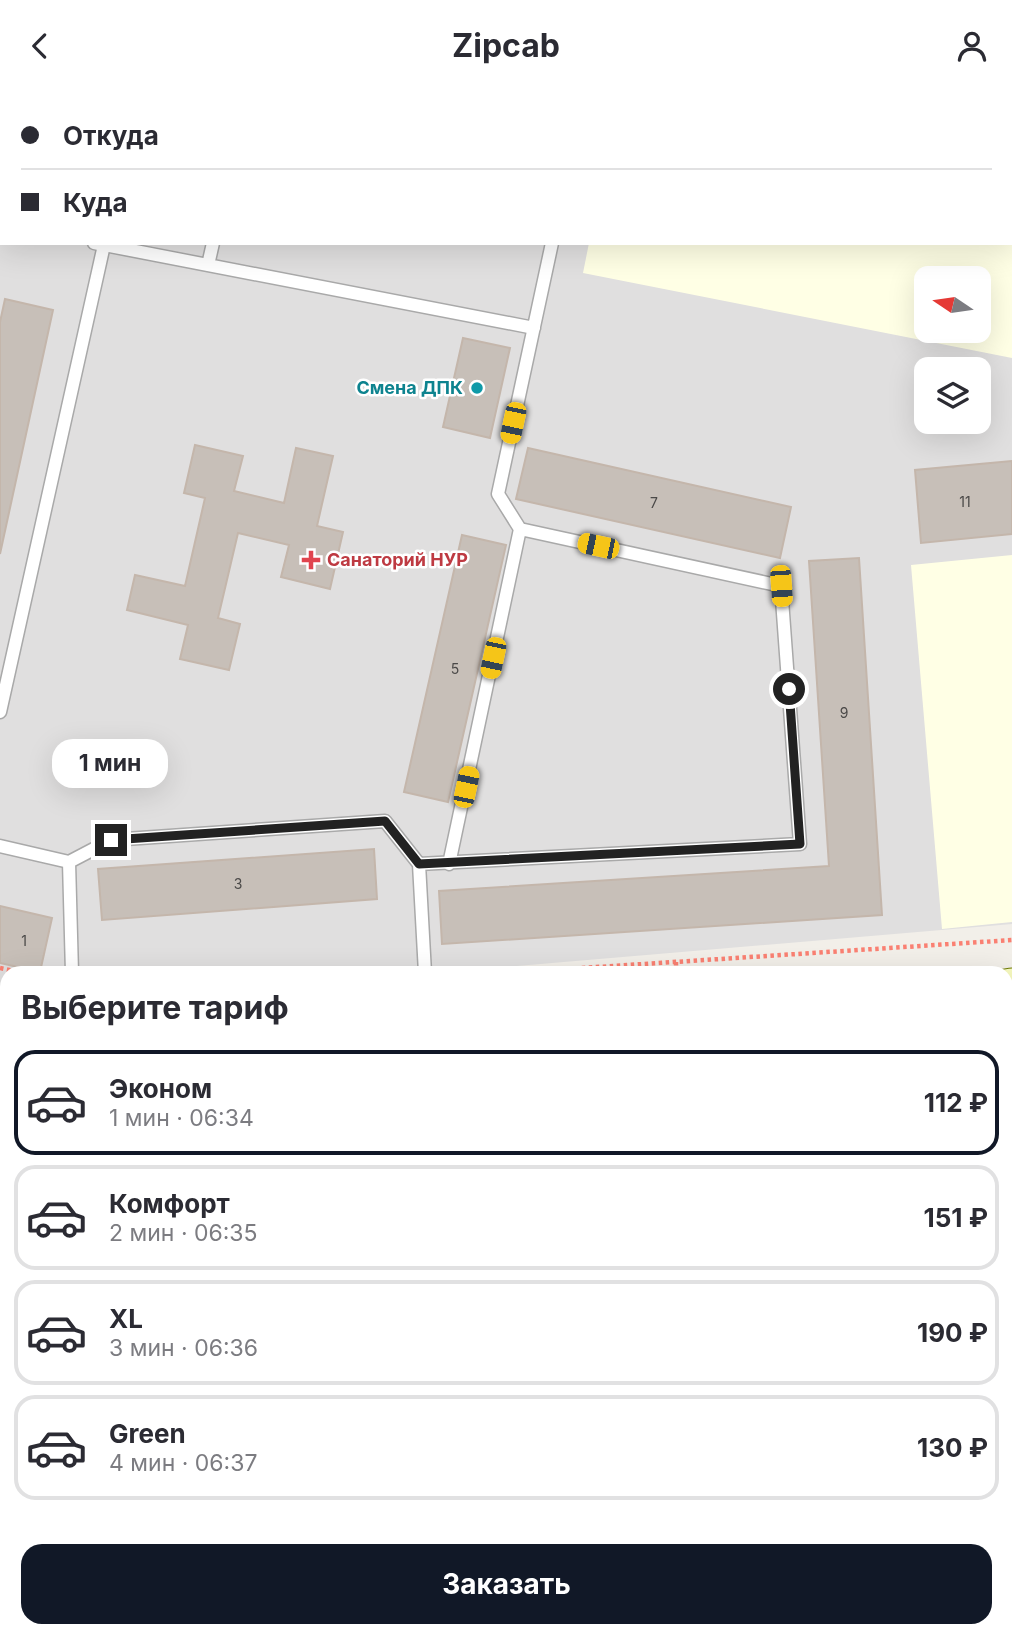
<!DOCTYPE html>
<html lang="ru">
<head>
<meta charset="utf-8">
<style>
	:root { --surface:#fff; --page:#f7f7f7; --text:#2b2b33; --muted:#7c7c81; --line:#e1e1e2; --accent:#111827 }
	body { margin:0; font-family:Inter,sans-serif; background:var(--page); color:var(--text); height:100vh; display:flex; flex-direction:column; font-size:26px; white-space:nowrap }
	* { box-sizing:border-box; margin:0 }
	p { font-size:23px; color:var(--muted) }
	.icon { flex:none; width:38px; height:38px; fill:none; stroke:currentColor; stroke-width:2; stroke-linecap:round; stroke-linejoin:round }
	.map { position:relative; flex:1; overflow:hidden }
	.drawer { position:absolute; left:0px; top:875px; width:1013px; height:672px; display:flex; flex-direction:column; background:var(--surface); border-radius:21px 21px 0 0; box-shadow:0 7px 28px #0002 }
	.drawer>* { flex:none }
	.guide { position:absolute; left:0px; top:0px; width:1013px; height:154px; box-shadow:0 7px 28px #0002; display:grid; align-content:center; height:154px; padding:0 21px; background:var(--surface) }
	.needle { width:46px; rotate:283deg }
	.tools { position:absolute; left:914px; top:175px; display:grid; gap:14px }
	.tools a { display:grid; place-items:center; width:77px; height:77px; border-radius:14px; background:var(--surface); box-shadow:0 7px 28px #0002; font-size:35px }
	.end { position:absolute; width:32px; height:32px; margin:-16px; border:9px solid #222; background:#fff; box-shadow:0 0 0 4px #fff }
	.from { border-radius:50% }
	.bubble { position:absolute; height:49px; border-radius:21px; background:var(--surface); box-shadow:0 7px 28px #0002; font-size:23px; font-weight:700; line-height:49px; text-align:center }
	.car { position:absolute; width:21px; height:42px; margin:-21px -10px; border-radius:9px; box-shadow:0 0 5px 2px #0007; background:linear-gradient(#f5c518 24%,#345 0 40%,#f5c518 0 76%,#345 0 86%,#f5c518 0) }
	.guide b { display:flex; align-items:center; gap:24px; height:66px; font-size:26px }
	.guide b+b { border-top:2px solid var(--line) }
	.guide i { width:18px; height:18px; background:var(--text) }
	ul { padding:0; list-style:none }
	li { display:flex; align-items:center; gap:21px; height:105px; margin:0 14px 10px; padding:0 7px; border:4px solid var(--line); border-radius:21px }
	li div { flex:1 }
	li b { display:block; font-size:26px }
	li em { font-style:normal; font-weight:700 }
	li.on { border-color:var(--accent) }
	li>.icon { width:63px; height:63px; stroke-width:1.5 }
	h2 { padding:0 21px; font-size:32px; line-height:84px }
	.action { display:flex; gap:14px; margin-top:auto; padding:14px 21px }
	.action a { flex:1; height:80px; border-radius:21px; background:var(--accent); color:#fff; font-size:28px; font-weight:700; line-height:80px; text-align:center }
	header { display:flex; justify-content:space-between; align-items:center; height:91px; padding:0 21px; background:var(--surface); font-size:32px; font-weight:700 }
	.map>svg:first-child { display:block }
</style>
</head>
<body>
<header><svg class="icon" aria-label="back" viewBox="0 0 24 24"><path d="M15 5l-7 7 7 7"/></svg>Zipcab<svg class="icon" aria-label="person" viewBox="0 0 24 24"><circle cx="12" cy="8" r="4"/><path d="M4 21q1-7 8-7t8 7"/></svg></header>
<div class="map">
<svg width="1012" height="1547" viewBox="0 0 1012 1547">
	<defs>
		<pattern id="grass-tufts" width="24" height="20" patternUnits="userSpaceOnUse" patternTransform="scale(1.75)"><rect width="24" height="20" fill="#cdebb0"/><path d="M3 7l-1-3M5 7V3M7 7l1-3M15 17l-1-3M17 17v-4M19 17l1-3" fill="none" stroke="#b0c997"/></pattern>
	</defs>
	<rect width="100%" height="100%" fill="#f2efe9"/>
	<!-- residential -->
	<path fill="#e0dfdf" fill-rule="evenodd" d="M0 0H1012V833L433 882H7V918L0 919ZM2 2H1012V152H2ZM926 187H978V240H926ZM926 278H978V331H926Z
		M1006 923H1012V1547H0V998L7 997V1540H1006Z"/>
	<!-- education -->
	<path fill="#ffffe5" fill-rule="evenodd" d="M619 0H1012V267L583 182 589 152H1012V2ZM926 187H978V240H926Z
		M1012 464V831L942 838 911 474Z"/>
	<!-- grass -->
	<path fill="url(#grass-tufts)" d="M1012 1235V1397H1010L1006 1358V1236Z"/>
	<!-- building -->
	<path fill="#c7bfb8" stroke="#c4b6ab" stroke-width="2" d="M12 0H188L197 2H12Z
		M265 0H457L465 2H265Z
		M5 208 53 219 0 463V231Z
		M463 247 510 257 490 347 443 336Z
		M195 354 243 365 234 400 284 412 296 357 333 365 317 435 343 441 330 498 281 486 289 454 238 442 218 527 240 533 229 579 180 568 188 534 127 519 135 484 185 495 205 407 184 402Z
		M528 357 791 416 780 467 516 408Z
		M1012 370V443L921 452 915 379Z
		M462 444 506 454 448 711 404 701Z
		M859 467 882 824 442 853 439 800 829 775 809 470Z
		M374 758 377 808 102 829 98 778Z
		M0 815 52 827 40 881 0 872Z
		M1012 1080V1107L1006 1108V1081Z
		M1012 1107V1165L1006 1166V1108Z
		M0 1142H7V1194L0 1195Z
		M1006 1452H1012V1509L1006 1510Z
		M7 1510V1540H87V1547H0V1511Z
		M116 1540H340L242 1547H117Z"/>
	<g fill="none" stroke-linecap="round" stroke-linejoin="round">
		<!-- lane casing -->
		<g stroke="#a9a9a9" stroke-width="15">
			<path id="lane" d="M554 0 562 2
				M246 2V0
				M0 131 2 132
				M94 152 534 237
				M208 174 213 152
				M0 621 104 154
				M0 755 69 771 72 882
				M69 771 111 749 385 730 419 773 800 753 781 495 520 438 498 403 552 152
				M419 773 425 882
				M449 773 520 438
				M1006 1204H1012
				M0 1244 7 1243
				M1006 1425 1012 1424
				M0 1452H7
				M406 1540V1547
				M83 1547V1540"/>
		</g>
		<!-- street casing -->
		<g stroke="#a9a9a9" stroke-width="29">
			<path id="street" d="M1006 1002 1012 1001
				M0 1072H7
				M770 1540 771 1547"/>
		</g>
		<!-- secondary casing -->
		<g stroke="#707d05" stroke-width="39">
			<path id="secondary" d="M1006 897 1012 896
				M0 967 7 966"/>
		</g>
		<!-- path -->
		<path stroke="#fa8072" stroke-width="4.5" stroke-dasharray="3.5 3.5" stroke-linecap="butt" d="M676 871V882
			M0 877 24 882
			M505 882 1012 849
			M0 1117 7 1116
			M841 1540V1547"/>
		<!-- lane -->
		<use href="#lane" stroke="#fff" stroke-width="12"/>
		<!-- street -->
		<use href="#street" stroke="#fff" stroke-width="26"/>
		<!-- secondary -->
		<use href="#secondary" stroke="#f7fabf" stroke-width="37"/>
	</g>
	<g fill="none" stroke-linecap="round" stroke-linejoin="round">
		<!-- route -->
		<path stroke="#222" stroke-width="9" d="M111 749 385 730 419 773 800 753 789 598"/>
	</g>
	<!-- markers -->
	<circle fill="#0f9aa8" stroke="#fff" stroke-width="2.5" cx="477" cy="297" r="7"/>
	<path fill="#e0444e" stroke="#fff" stroke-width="2.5" d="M307.5 458.5h7v7h7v7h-7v7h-7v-7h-7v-7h7z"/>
	<g text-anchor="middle" stroke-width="5" stroke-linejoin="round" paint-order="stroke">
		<!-- number labels -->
		<g font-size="14" fill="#4b4948">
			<text x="965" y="416">11</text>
			<text x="654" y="417">7</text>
			<text x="455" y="583">5</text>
			<text x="844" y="627">9</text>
			<text x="238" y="798">3</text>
			<text x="24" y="855">1</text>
		</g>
		<!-- culture labels -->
		<g font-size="18" font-weight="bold" fill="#0d838f" stroke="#fff" text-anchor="end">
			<text x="463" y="303">Смена ДПК</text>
		</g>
		<!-- health labels -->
		<g font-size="18" font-weight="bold" fill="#be3a42" stroke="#fff" text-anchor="start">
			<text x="327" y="475">Санаторий НУР</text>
		</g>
	</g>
</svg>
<div class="tools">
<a><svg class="needle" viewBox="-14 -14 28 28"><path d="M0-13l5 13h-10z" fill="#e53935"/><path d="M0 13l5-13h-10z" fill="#7c7c81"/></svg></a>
<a><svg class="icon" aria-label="layers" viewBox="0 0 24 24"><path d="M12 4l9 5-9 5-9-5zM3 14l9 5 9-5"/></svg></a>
</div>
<i class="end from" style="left:789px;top:598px"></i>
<i class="end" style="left:111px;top:749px"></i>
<div class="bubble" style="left:52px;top:648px;width:116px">1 мин</div>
<i class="car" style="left:513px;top:332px;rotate:192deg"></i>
<i class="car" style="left:598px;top:455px;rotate:282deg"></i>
<i class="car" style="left:781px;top:495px;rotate:176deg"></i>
<i class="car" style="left:493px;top:567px;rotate:192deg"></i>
<i class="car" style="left:466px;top:696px;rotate:12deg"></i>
<div class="guide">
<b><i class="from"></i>Откуда</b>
<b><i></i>Куда</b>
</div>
<section class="drawer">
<h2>Выберите тариф</h2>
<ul>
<li class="on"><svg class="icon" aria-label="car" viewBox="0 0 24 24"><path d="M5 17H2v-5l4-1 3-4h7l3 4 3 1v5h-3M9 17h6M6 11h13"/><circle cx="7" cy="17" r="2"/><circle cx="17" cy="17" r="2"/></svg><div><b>Эконом</b><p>1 мин · 06:34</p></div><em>112 ₽</em></li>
<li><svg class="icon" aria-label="car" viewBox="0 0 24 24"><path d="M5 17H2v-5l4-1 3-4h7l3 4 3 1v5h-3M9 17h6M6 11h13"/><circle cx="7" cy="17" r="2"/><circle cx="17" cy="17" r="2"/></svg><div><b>Комфорт</b><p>2 мин · 06:35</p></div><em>151 ₽</em></li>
<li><svg class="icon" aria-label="car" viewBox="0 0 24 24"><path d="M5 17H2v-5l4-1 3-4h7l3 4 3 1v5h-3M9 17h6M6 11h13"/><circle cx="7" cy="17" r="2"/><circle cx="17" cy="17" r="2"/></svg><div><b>XL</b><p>3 мин · 06:36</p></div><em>190 ₽</em></li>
<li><svg class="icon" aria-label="car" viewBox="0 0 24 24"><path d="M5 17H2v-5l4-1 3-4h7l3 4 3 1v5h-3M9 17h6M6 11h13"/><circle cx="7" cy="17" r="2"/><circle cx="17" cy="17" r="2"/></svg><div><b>Green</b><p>4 мин · 06:37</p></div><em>130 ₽</em></li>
</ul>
<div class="action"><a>Заказать</a></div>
</section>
</div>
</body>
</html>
